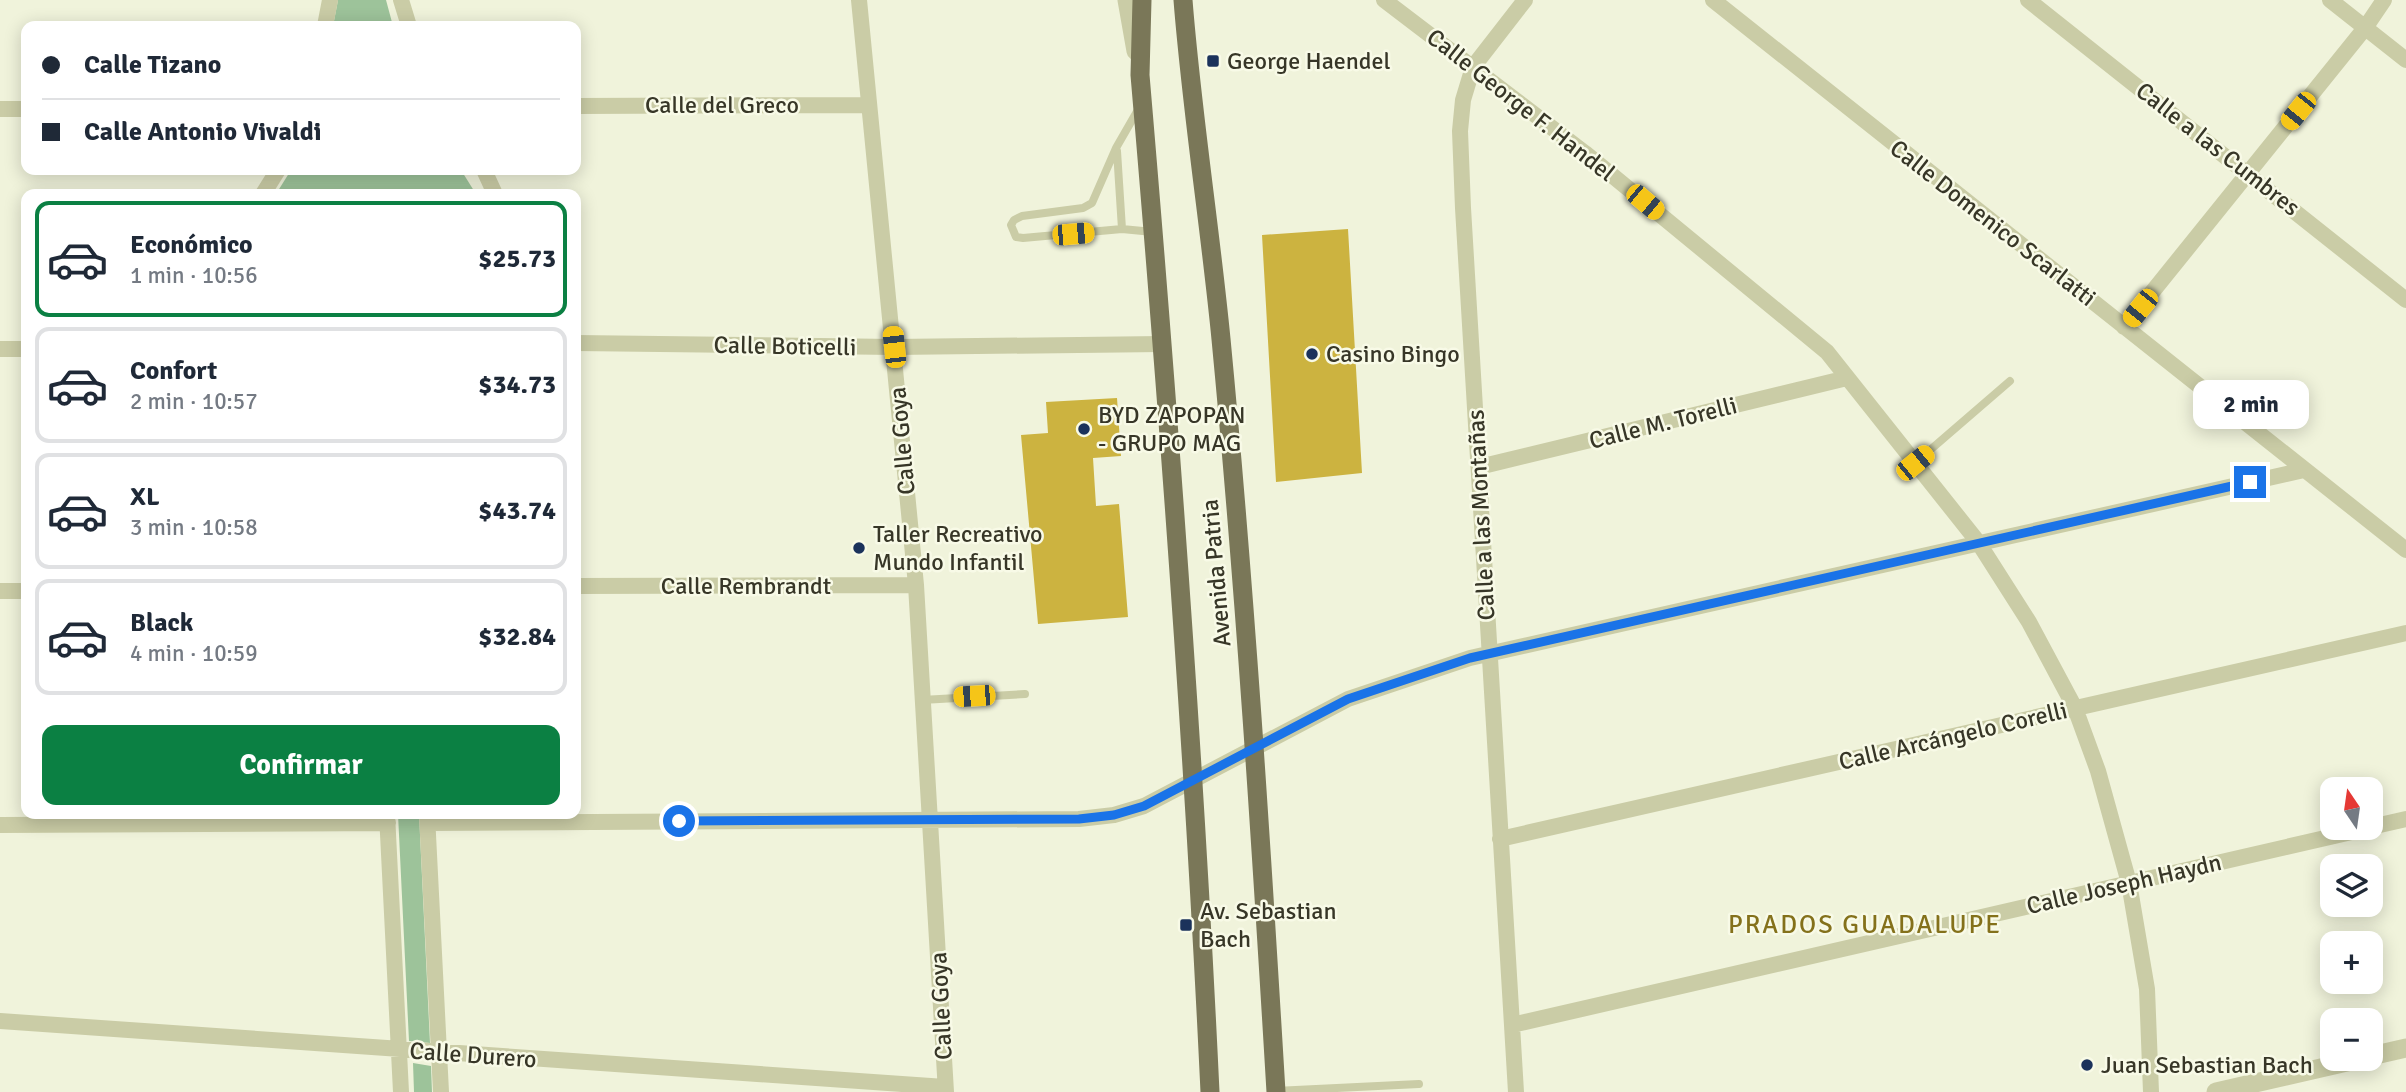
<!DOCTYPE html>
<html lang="es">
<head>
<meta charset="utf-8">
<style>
	:root { --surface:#fff; --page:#f6f6f7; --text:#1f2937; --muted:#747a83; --line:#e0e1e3; --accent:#0b8043 }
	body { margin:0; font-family:Signika,sans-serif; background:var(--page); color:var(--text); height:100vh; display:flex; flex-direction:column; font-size:26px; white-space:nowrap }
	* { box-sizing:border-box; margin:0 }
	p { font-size:23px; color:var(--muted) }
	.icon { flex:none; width:38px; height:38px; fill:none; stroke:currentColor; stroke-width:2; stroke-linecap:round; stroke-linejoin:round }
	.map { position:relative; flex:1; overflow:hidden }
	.drawer { position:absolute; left:21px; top:189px; width:560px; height:630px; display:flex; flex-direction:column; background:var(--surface); border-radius:14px; box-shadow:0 4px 18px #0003 }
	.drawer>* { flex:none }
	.top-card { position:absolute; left:21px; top:21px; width:560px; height:154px; border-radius:14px; box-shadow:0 4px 18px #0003; display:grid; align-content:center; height:154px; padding:0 21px; background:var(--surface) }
	.needle { width:46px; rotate:347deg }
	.controls { position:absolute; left:2320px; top:777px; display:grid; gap:14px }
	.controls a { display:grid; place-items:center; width:63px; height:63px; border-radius:14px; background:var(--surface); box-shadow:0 4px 18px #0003; font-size:35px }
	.end { position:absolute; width:32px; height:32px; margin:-16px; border:9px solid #1a73e8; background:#fff; box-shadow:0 0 0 4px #fff }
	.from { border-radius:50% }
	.bubble { position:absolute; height:49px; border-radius:14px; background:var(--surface); box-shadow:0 4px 18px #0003; font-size:23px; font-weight:700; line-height:49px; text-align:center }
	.car { position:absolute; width:21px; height:42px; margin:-21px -10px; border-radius:9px; box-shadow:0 0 5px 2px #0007; background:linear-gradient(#f5c518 24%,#345 0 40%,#f5c518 0 76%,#345 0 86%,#f5c518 0) }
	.top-card b { display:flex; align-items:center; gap:24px; height:66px; font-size:26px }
	.top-card b+b { border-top:2px solid var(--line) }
	.top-card i { width:18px; height:18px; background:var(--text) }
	ul { padding:12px 0 0; list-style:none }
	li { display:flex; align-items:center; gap:21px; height:116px; margin:0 14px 10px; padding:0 7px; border:4px solid var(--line); border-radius:14px }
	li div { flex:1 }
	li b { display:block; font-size:26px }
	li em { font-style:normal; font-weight:700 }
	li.active { border-color:var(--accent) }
	li>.icon { width:63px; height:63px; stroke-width:1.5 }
	.button { display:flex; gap:14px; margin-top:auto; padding:14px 21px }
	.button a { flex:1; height:80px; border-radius:14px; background:var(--accent); color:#fff; font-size:28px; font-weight:700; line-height:80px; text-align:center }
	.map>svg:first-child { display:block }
</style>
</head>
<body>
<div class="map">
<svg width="2406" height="1092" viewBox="0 0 2406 1092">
	<rect width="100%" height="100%" fill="#f0f3db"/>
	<!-- green -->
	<path fill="#9dc39a" d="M338 0H386L393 26H333Z
		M291 170H461L476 194H276Z
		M398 814H419L430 1043 409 1041Z
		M413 1063 431 1066 432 1092H414Z"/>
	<!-- building -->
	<path fill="#ccb340" d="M1348 229 1362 473 1276 482 1262 235Z
		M1117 398 1121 456 1093 458 1096 506 1119 504 1128 617 1038 624 1021 435 1048 433 1046 402Z"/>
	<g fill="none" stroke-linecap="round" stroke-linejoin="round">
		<!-- service -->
		<path stroke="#cacca6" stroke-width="8" d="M1139 108 1116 148 1092 203 1083 208 1022 216 1014 220 1011 225 1016 237 1023 238 1122 229 1153 232
			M1117 151 1122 229
			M1915 463 2010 381
			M922 700 1025 694
			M1275 1091 1419 1084"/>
		<!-- minor -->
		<path stroke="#cacca6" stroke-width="16" d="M401 0 409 26
			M859 0 916 585 946 1092
			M1384 0 1585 153 1827 352 1978 542 2029 622 2075 708 2098 771 2129 883 2147 989 2151 1092
			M1713 0 2406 550
			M2028 0 2406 300
			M2330 0 2406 60
			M325 26 330 0
			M576 106 869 105
			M0 109H26
			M484 170 495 194
			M263 194 278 170
			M2124 327 2365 28 2384 0
			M576 343 894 347 1162 344
			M0 349H26
			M1479 467 1847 378
			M576 586 916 585
			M0 591H26
			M387 814 401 1092
			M427 815 441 1092
			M428 823 1079 819 1114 815 1144 806 1348 699 1470 658 2304 470
			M0 825 388 823
			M2371 827 2406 819
			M1500 839 2406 633
			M0 1021 945 1087
			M1512 1025 2369 828
			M1516 1092 1463 208 1460 131 1463 100 1473 67 1525 0"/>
		<!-- tertiary -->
		<path stroke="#cacca6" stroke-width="19" d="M1127 0 1136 51
			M2371 1056 2406 1048
			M2216 1092 2360 1059"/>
		<!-- primary -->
		<path stroke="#7a7758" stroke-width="19" d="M1142 0 1140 75C1169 414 1194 752 1210 1092
			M1183 0C1192 114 1210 226 1221 339 1245 590 1261 841 1276 1092"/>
	</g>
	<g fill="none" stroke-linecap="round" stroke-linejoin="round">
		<!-- route -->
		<path stroke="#1a73e8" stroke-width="9" d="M679 821 1079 819 1114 815 1144 806 1348 699 1470 658 2250 482"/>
	</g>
	<!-- markers -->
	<g fill="#1b325b" stroke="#f8fae7" stroke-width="2.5">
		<rect x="1206" y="54" width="14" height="14" rx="3.5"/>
		<circle cx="1312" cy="354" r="7"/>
		<circle cx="1084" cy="429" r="7"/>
		<circle cx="859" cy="548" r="7"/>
		<rect x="1179" y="918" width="14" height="14" rx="3.5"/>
		<circle cx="2087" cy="1065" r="7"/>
	</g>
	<g text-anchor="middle" stroke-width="5" stroke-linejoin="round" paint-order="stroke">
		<!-- poi labels -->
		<g font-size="24" fill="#373627" stroke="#f8fae7" text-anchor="start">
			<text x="1227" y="69">George Haendel</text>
			<text x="1326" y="362">Casino Bingo</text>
			<text x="1098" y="423">BYD ZAPOPAN<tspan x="1098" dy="28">- GRUPO MAG</tspan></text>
			<text x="873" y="542">Taller Recreativo<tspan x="873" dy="28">Mundo Infantil</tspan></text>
			<text x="1200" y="919">Av. Sebastian<tspan x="1200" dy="28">Bach</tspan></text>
			<text x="2101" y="1073">Juan Sebastian Bach</text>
		</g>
		<!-- street labels -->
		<g font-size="24" fill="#373627" stroke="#f8fae7">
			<text x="722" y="113">Calle del Greco</text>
			<text transform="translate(1521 105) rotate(38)" y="8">Calle George F. Handel</text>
			<text transform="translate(2218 149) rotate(38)" y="8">Calle a las Cumbres</text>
			<text transform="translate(1993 223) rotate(38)" y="8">Calle Domenico Scarlatti</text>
			<text transform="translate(785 346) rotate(1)" y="8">Calle Boticelli</text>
			<text transform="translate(1663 423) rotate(-14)" y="8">Calle M. Torelli</text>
			<text transform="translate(902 441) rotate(-95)" y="8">Calle Goya</text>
			<text transform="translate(1481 515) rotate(-93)" y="8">Calle a las Montañas</text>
			<text transform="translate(1216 573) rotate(-95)" y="8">Avenida Patria</text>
			<text x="746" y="594">Calle Rembrandt</text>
			<text transform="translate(1953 736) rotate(-13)" y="8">Calle Arcángelo Corelli</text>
			<text transform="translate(2124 884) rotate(-13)" y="8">Calle Joseph Haydn</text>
			<text transform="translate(941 1006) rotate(-93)" y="8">Calle Goya</text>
			<text transform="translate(473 1055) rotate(4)" y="8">Calle Durero</text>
		</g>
		<!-- neighbourhood labels -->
		<g font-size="26" letter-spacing="2" fill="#84711b" stroke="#f8fae7">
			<text x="1865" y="933">PRADOS GUADALUPE</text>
		</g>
	</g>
</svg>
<div class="controls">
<a><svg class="needle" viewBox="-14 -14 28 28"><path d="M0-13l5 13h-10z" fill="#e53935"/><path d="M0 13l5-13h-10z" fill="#747a83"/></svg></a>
<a><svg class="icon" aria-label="layers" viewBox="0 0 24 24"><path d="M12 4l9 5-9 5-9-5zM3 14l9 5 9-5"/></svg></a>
<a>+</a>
<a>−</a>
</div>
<i class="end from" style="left:679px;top:821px"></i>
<i class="end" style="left:2250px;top:482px"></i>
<div class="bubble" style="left:2193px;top:380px;width:116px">2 min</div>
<i class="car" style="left:2298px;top:111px;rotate:219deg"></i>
<i class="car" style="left:1645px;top:202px;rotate:130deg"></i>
<i class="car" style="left:1073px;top:234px;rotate:85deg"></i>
<i class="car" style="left:2140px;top:308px;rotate:219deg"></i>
<i class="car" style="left:894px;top:347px;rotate:354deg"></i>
<i class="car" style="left:1915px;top:463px;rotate:51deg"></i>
<i class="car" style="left:974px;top:696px;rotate:267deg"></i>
<div class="top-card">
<b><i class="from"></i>Calle Tizano</b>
<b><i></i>Calle Antonio Vivaldi</b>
</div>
<section class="drawer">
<ul>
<li class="active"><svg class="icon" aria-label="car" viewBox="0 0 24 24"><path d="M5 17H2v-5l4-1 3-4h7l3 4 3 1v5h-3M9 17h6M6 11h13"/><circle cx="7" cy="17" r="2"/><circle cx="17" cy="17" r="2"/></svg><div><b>Económico</b><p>1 min · 10:56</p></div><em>$25.73</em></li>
<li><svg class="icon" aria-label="car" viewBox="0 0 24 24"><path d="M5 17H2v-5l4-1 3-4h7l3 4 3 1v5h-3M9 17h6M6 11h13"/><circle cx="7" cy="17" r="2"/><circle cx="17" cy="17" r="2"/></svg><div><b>Confort</b><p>2 min · 10:57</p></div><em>$34.73</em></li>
<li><svg class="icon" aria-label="car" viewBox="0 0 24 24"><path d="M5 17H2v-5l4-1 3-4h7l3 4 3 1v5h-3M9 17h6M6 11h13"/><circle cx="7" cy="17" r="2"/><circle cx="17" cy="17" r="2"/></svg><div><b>XL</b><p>3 min · 10:58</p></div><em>$43.74</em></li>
<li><svg class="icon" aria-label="car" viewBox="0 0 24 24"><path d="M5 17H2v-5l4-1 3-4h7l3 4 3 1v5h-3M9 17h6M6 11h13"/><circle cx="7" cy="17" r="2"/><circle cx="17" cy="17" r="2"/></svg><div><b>Black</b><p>4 min · 10:59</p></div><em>$32.84</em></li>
</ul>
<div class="button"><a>Confirmar</a></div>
</section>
</div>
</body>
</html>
